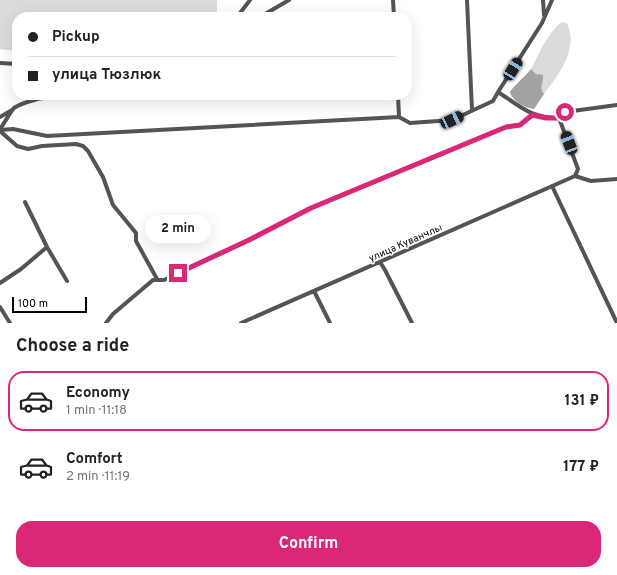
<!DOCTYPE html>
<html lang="en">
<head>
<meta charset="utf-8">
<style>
	:root { --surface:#fff; --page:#f6f6f6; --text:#222; --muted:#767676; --line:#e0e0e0; --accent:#db2777 }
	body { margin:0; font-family:Overpass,sans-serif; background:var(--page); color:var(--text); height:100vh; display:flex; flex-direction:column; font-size:15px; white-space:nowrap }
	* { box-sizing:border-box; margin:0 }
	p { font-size:13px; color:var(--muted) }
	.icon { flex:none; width:22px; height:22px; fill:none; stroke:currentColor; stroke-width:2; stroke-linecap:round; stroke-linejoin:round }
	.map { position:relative; height:323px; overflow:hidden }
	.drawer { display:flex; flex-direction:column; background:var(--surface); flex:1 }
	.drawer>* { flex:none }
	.top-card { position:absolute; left:12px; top:12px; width:400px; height:88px; border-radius:16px; box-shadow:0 4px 16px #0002; display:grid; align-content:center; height:88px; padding:0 16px; background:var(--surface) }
	.scale { position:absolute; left:12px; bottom:10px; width:75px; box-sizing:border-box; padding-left:4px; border:2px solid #000; border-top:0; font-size:11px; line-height:14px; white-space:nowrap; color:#000; -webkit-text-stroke:3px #fff; paint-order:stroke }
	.end { position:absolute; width:18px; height:18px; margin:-9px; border:5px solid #db2777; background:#fff; box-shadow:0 0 0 2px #fff }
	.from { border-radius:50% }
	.bubble { position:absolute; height:28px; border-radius:14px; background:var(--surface); box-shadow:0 4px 16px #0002; font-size:13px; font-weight:700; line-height:28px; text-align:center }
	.car { position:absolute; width:12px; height:24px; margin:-12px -6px; border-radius:5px; box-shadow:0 0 3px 1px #0007; background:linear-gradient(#222 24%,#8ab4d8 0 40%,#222 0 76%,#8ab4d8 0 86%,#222 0) }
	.top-card b { display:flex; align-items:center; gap:14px; height:38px; font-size:15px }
	.top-card b+b { border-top:1px solid var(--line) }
	.top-card i { width:10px; height:10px; background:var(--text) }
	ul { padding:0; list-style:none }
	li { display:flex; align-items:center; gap:12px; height:60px; margin:0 8px 6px; padding:0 8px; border:2px solid transparent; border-radius:16px }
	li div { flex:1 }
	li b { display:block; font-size:15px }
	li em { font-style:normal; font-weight:700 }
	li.current { border-color:var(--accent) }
	li>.icon { width:36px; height:36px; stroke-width:1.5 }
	h2 { padding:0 16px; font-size:18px; line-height:48px }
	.primary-button { display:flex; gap:8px; margin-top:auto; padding:8px 16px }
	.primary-button a { flex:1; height:46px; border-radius:16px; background:var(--accent); color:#fff; font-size:16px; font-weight:700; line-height:46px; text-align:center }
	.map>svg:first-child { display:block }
</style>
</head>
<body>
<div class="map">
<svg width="617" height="323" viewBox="0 0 617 323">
	<rect width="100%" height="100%" fill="#fff"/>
	<!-- green -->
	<path fill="#dbdbdb" d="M0 0H217V17H17V51L0 49Z
		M562 22 567 23C579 49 559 74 544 94 537 86 542 78 531 69 539 54 547 33 562 22Z"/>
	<!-- water -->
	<path fill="#a2a2a2" d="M531 69 536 74 543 75C544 83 538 87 544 94L534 109C525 108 512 101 510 92 516 83 524 78 531 69Z"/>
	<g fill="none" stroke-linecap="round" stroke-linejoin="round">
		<!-- minor -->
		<path stroke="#545454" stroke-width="4" d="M393 0 394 17
			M467 0 472 110
			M543 0 544 15
			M552 0 542 23 498 92C521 107 531 118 559 118L578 169 575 176
			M237 17 250 0
			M260 17 289 0
			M0 63 17 64
			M398 95 399 117
			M0 117 12 110
			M559 118 565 112 617 105
			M0 129C4 124 10 112 14 108 25 101 46 97 59 95
			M0 130 13 129 47 136 399 117 410 123 452 120 493 101 498 92
			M0 131 17 146 28 149 42 146 76 144 83 146 88 151 103 177 113 205 136 233V241L157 279
			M575 176 591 181 617 179
			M552 186 617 323
			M25 202 47 247 67 281
			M380 262 385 270 412 323
			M0 283 21 269 47 247
			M314 291 330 323
			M0 307 10 323
			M106 323 113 314 153 280H164L249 240 311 208 506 127 520 125 533 115
			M241 323 575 176"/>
	</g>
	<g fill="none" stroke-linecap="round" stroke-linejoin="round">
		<!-- route -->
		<path stroke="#db2777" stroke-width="5" d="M178 273 249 240 311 208 506 127 520 125 532 115 546 118H559L565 112"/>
	</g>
	<g text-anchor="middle" stroke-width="3" stroke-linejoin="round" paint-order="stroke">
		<!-- street labels -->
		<g font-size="10" fill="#000" stroke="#fff">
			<text transform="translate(405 242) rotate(-24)" y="4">улица Куванчлы</text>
		</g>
	</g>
</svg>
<div class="scale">100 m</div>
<i class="end from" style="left:565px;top:112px"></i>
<i class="end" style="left:178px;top:273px"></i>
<div class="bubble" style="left:145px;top:215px;width:66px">2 min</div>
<i class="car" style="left:513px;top:69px;rotate:32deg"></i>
<i class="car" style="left:452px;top:120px;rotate:65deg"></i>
<i class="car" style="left:569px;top:143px;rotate:339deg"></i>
<div class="top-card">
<b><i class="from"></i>Pickup</b>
<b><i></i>улица Тюзлюк</b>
</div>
</div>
<section class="drawer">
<h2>Choose a ride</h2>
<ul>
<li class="current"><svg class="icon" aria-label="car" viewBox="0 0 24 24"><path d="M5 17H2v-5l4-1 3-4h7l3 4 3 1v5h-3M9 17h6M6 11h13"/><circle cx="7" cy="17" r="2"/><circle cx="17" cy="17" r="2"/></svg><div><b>Economy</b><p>1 min · 11:18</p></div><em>131 ₽</em></li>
<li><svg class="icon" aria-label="car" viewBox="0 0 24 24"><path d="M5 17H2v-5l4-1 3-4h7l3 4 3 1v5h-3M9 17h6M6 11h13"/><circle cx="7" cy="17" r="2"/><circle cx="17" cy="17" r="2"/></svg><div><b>Comfort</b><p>2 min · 11:19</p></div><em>177 ₽</em></li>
</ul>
<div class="primary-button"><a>Confirm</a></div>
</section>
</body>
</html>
